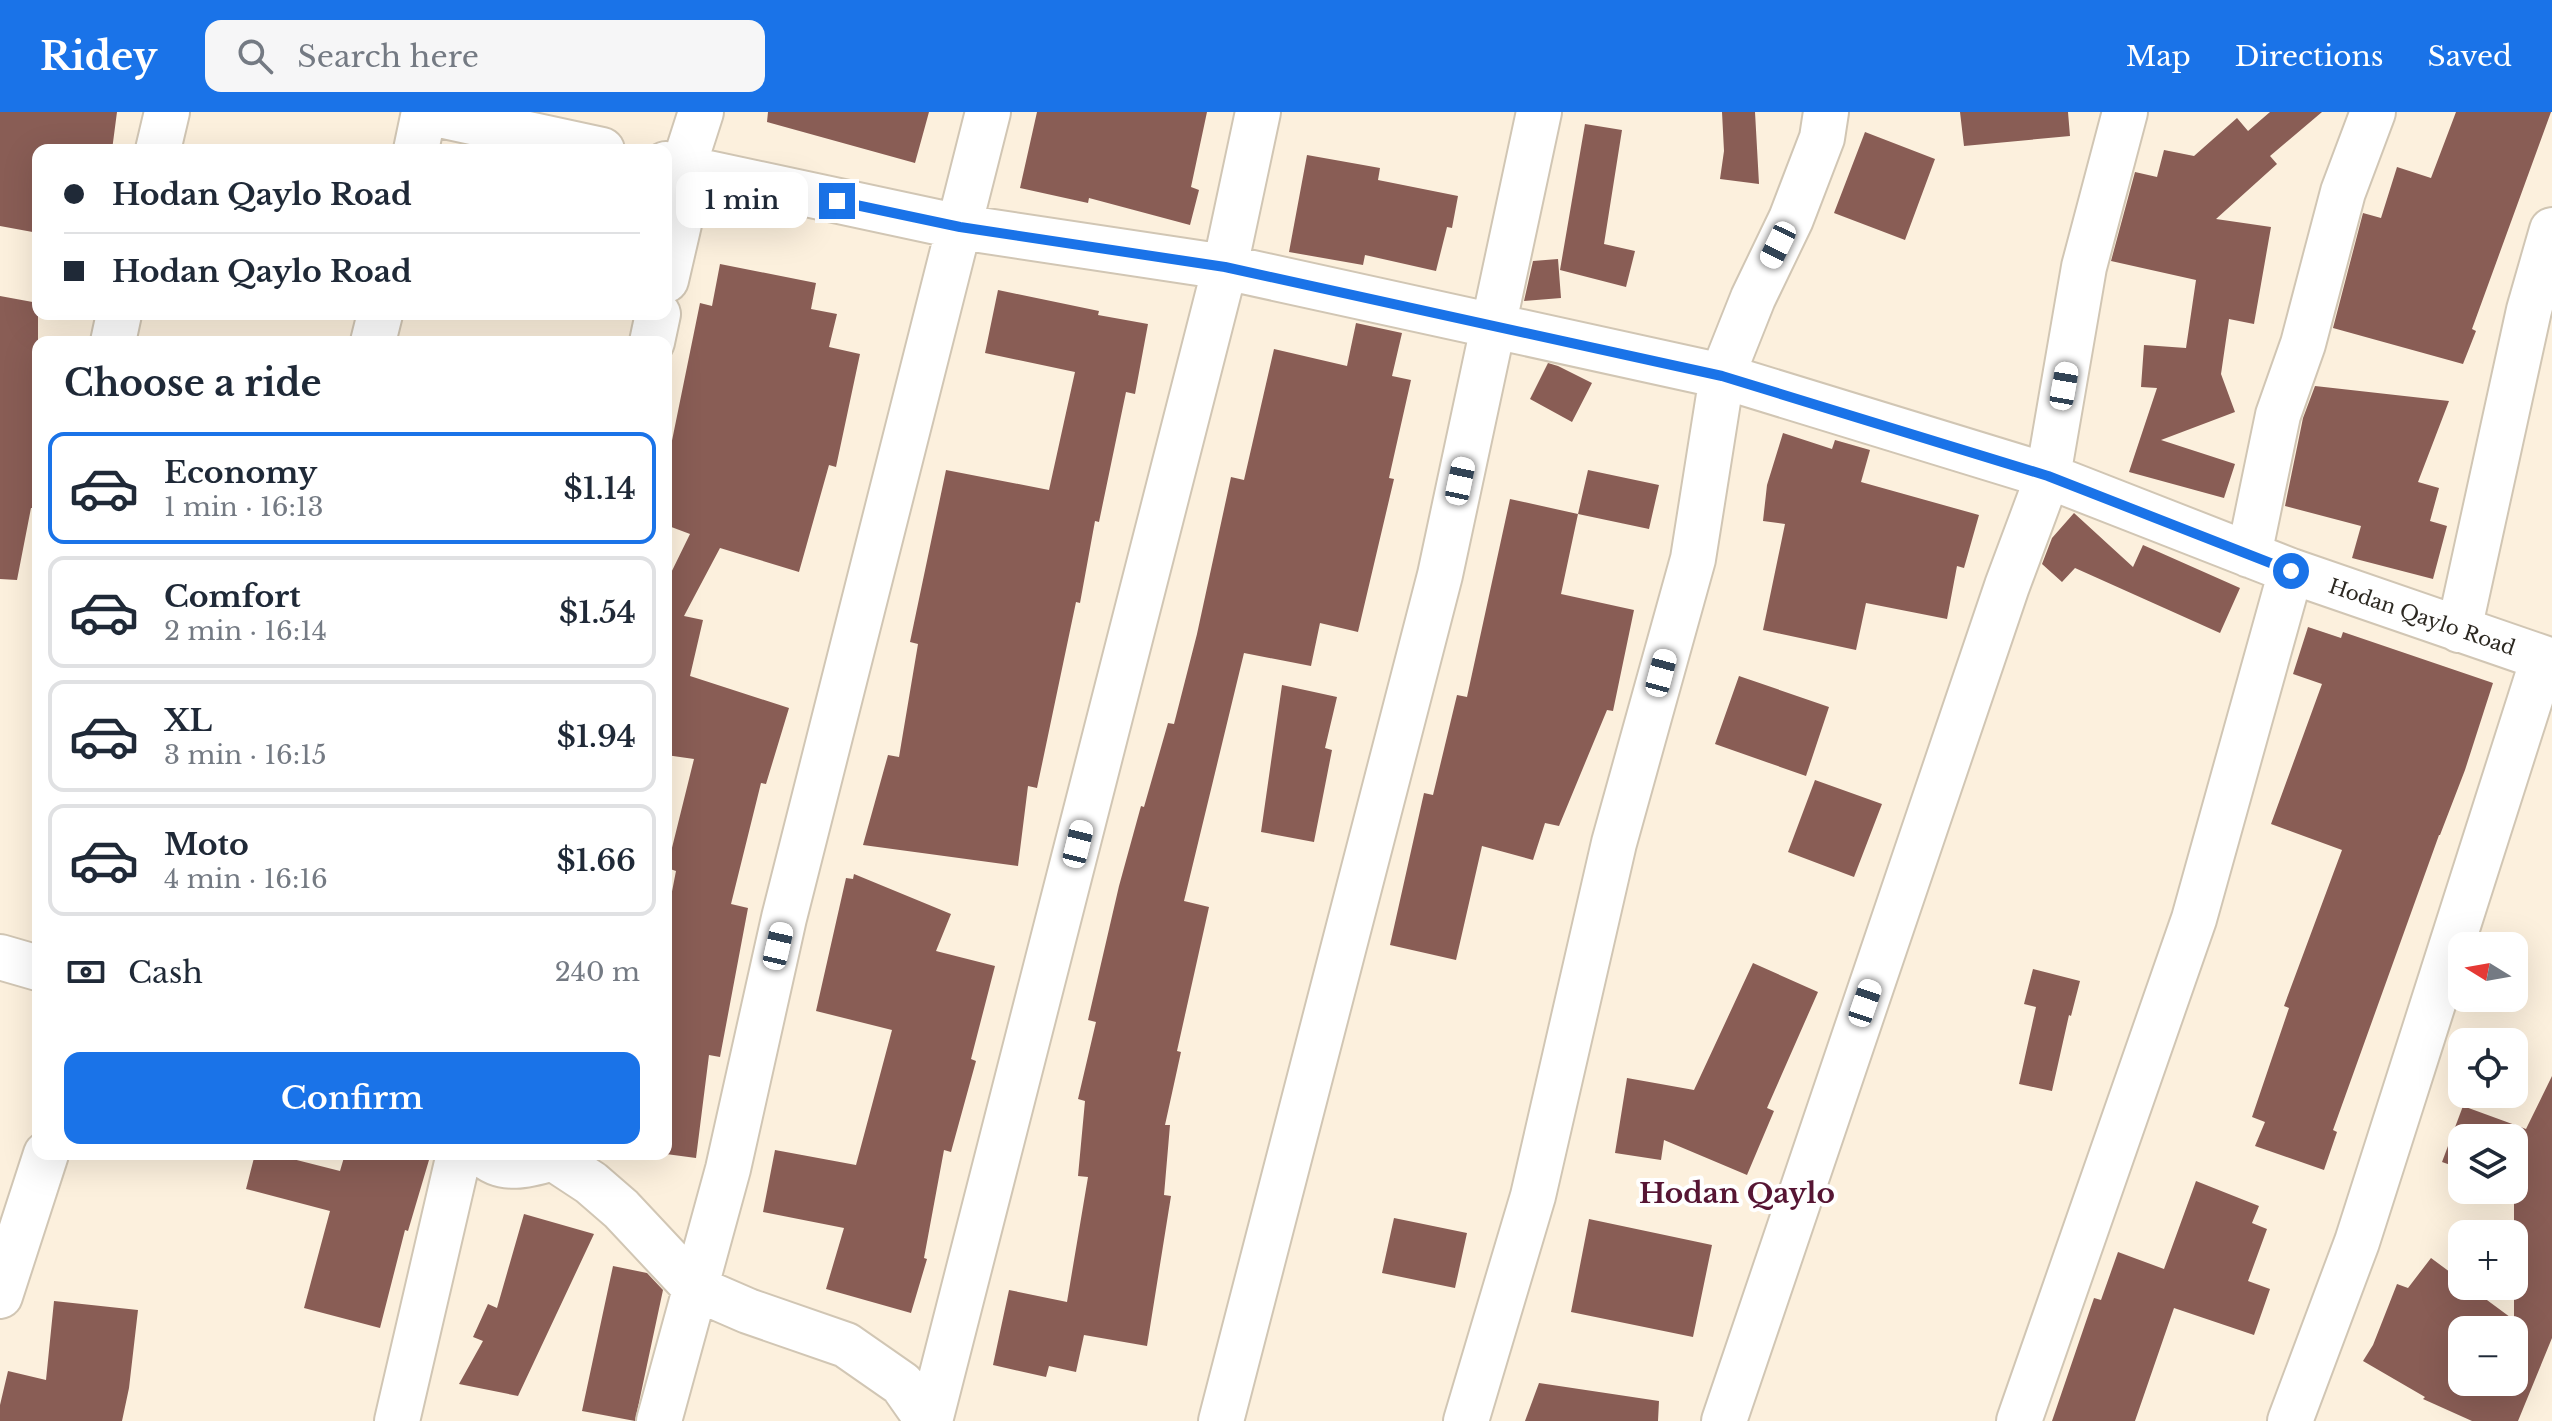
<!DOCTYPE html>
<html lang="en">
<head>
<meta charset="utf-8">
<style>
	:root { --surface:#fff; --page:#f6f6f7; --text:#1f2937; --muted:#747a83; --line:#e0e1e3; --accent:#1a73e8 }
	body { margin:0; font-family:"Libre Baskerville",serif; background:var(--page); color:var(--text); height:100vh; display:flex; flex-direction:column; font-size:30px; white-space:nowrap }
	* { box-sizing:border-box; margin:0 }
	p { font-size:26px; color:var(--muted) }
	.icon { flex:none; width:44px; height:44px; fill:none; stroke:currentColor; stroke-width:2; stroke-linecap:round; stroke-linejoin:round }
	.map { position:relative; flex:1; overflow:hidden }
	.details { position:absolute; left:32px; top:224px; width:640px; height:824px; display:flex; flex-direction:column; background:var(--surface); border-radius:16px; box-shadow:0 8px 32px #0002 }
	.details>* { flex:none }
	.hud { position:absolute; left:32px; top:32px; width:640px; height:176px; border-radius:16px; box-shadow:0 8px 32px #0002; display:grid; align-content:center; height:176px; padding:0 32px; background:var(--surface) }
	.needle { width:52px; rotate:281deg }
	.controls { position:absolute; left:2448px; top:820px; display:grid; gap:16px }
	.controls a { display:grid; place-items:center; width:80px; height:80px; border-radius:16px; background:var(--surface); box-shadow:0 8px 32px #0002; font-size:40px }
	.end { position:absolute; width:36px; height:36px; margin:-18px; border:10px solid #1a73e8; background:#fff; box-shadow:0 0 0 4px #fff }
	.from { border-radius:50% }
	.bubble { position:absolute; height:56px; border-radius:16px; background:var(--surface); box-shadow:0 8px 32px #0002; font-size:26px; font-weight:600; line-height:56px; text-align:center }
	.car { position:absolute; width:24px; height:48px; margin:-24px -12px; border-radius:10px; box-shadow:0 0 6px 2px #0007; background:linear-gradient(#fff 24%,#345 0 40%,#fff 0 76%,#345 0 86%,#fff 0) }
	.hud b { display:flex; align-items:center; gap:28px; height:76px; font-size:30px }
	.hud b+b { border-top:2px solid var(--line) }
	.hud i { width:20px; height:20px; background:var(--text) }
	ul { padding:0; list-style:none }
	li { display:flex; align-items:center; gap:24px; height:112px; margin:0 16px 12px; padding:0 16px; border:4px solid var(--line); border-radius:16px }
	li div { flex:1 }
	li b { display:block; font-size:30px }
	li em { font-style:normal; font-weight:600 }
	li.current { border-color:var(--accent) }
	li>.icon { width:72px; height:72px; stroke-width:1.5 }
	h2 { padding:0 32px; font-size:36px; line-height:96px }
	.pay { display:flex; align-items:center; gap:20px; height:88px; padding:0 32px; font-size:30px }
	.pay p { margin-inline-start:auto }
	.primary-button { display:flex; gap:16px; margin-top:auto; padding:16px 32px }
	.primary-button a { flex:1; height:92px; border-radius:16px; background:var(--accent); color:#fff; font-size:32px; font-weight:600; line-height:92px; text-align:center }
	header { display:flex; align-items:center; gap:48px; box-sizing:border-box; height:112px; padding:0 40px; background:var(--accent); color:#fff }
	header strong { font-size:38px }
	nav { display:flex; gap:44px; margin-inline-start:auto; font-size:28px }
	.search { width:560px; height:72px; background:var(--page); display:flex; align-items:center; gap:20px; box-sizing:border-box; padding:0 28px; border-radius:16px; color:var(--muted); font-size:30px }
	.map>svg:first-child { display:block }
</style>
</head>
<body>
<header>
<strong>Ridey</strong>
<div class="search"><svg class="icon" aria-label="search" viewBox="0 0 24 24"><circle cx="10" cy="10" r="6"/><path d="M15 15l6 6"/></svg>Search here</div>
<nav><a>Map</a><a>Directions</a><a>Saved</a></nav>
</header>
<div class="map">
<svg width="2552" height="1309" viewBox="0 0 2552 1309">
	<rect width="100%" height="100%" fill="#fcf0dd"/>
	<!-- building -->
	<path fill="#895d55" fill-rule="evenodd" d="M0 0H117L112 38H38V121L0 114Z
		M768 0H929L915 51 767 10Z
		M1037 0H1207L1191 75 1199 78 1190 113 1089 86 1088 91 1020 76Z
		M1722 0H1755L1759 72 1720 67 1724 39Z
		M1960 0H2068L2070 24 1964 34Z
		M2270 0H2322L2270 44 2277 52 2216 107 2271 115 2254 212 2229 207 2221 262 2235 300 2161 328 2235 352 2224 386 2129 360 2157 276 2141 275 2144 233 2186 236 2196 168 2111 149 2135 60 2157 65 2164 38 2194 44 2237 6 2248 19Z
		M2456 0H2551L2472 217 2476 219 2463 252 2333 216 2363 101 2381 106 2397 55 2431 66Z
		M1585 12 1622 18 1604 132 1635 139 1626 175 1560 158Z
		M1865 20 1935 47 1905 128 1834 101Z
		M1307 43 1380 56 1378 68 1458 84 1452 116 1447 115 1436 159 1365 143 1363 153 1289 140Z
		M1558 147 1561 186 1524 189 1533 149Z
		M720 152 816 171 811 197 837 202 829 235 860 242 836 355 829 353 799 460 720 436 684 504 703 508 690 564 789 596 766 672 761 671 731 792 748 796 720 945 709 943 696 1046 666 1042V810L676 759 667 756 694 647 666 643V471L690 422 666 413V358L700 191 712 194Z
		M998 178 1099 199 1098 203 1148 212 1135 282 1126 280 1099 410 1095 409 1080 491 1076 490 1037 676 1028 674 1018 754 863 733 888 643 899 645 918 532 910 530 946 358 1049 378 1075 260 985 241Z
		M0 184 38 191V376L34 396H31L17 468 0 467Z
		M1356 211 1402 221 1392 264 1411 268 1389 366 1394 367 1358 520 1320 511 1311 554 1244 541 1184 789 1209 795 1177 939 1181 940 1165 1013H1170L1164 1083 1171 1084 1147 1234 1084 1223 1076 1260 1049 1254 1046 1265 993 1253 1009 1178 1067 1190 1088 1065 1078 1064 1085 989 1078 987 1096 910 1088 908 1119 774 1141 694 1144 695 1168 611 1174 612 1197 522 1231 365 1244 368 1274 237 1347 254Z
		M1548 251 1558 254 1592 271 1572 310 1530 287Z
		M2315 274 2449 289 2418 370 2439 376 2430 409 2447 414 2433 467 2352 446 2361 414 2285 394 2303 306Z
		M1783 321 1832 337 1835 328 1870 338 1861 370 1979 403 1964 456 1957 454 1947 507 1866 491 1856 538 1763 518 1785 412 1763 409 1767 373Z
		M1588 358 1659 373 1649 417 1578 402Z
		M1510 387 1578 402 1561 482 1634 498 1613 599 1607 598 1559 714 1545 711 1533 748 1482 734 1456 848 1390 833 1424 681 1433 683 1457 583 1467 585Z
		M2074 401 2133 455 2143 433 2240 476 2220 521 2075 456 2062 470 2042 452 2052 426Z
		M2308 515 2341 526 2343 520 2493 571 2465 658 2440 723H2439L2333 1018 2337 1020 2324 1058 2255 1034 2265 1010 2252 1005 2289 896 2284 894 2342 738 2271 712 2322 572 2293 562Z
		M1739 564 1829 595 1806 664 1715 632Z
		M1282 573 1337 585 1325 636 1332 638 1314 730 1261 720Z
		M1815 668 1882 692 1854 765 1788 740Z
		M854 762 951 802 936 839 995 854 971 947 976 949 951 1040 944 1038 924 1146 927 1147 911 1201 826 1177 844 1116 763 1100 775 1038 856 1053 892 918 816 899 846 766 853 767Z
		M1753 851 1818 880 1767 996 1774 999 1747 1063 1664 1028 1661 1048 1615 1041 1627 966 1694 978Z
		M2033 857 2080 869 2071 904 2069 903 2052 979 2019 972 2036 895 2024 892Z
		M2552 964V1226L2518 1309H2472L2423 1287 2425 1285 2363 1249 2373 1233 2397 1172 2408 1176 2431 1146 2462 1169V1174H2468L2514 1208V1087L2501 1082 2502 1078H2514V1026H2462V1057L2442 1050 2463 994 2526 1017ZM2462 1218H2514V1270H2462Z
		M255 1042H273L340 1059 345 1042H408L429 1048 408 1119 405 1118 380 1216 304 1196 330 1099 246 1077Z
		M2196 1069 2259 1094 2252 1111 2267 1117 2248 1169 2270 1177 2254 1223 2174 1196 2135 1309H2052L2094 1186 2101 1188 2118 1140 2164 1157Z
		M524 1102 594 1122 518 1284 459 1272 483 1229 473 1225 488 1192 497 1196Z
		M1394 1106 1467 1121 1455 1176 1382 1161Z
		M1589 1107 1712 1133 1693 1225 1571 1200Z
		M613 1154 647 1161 663 1178 635 1309 582 1299Z
		M54 1189 138 1198 129 1276 122 1309H0V1293L8 1259 46 1268Z
		M1539 1271 1659 1289 1658 1309H1525Z"/>
	<g fill="none" stroke-linecap="round" stroke-linejoin="round">
		<!-- minor casing -->
		<g stroke="#d1c6b4" stroke-width="48">
			<path id="minor" d="M426 0 602 38
				M158 38 167 0
				M416 38 424 0
				M666 52 960 115 1225 155 1722 264 2048 364 2291 459 2552 549
				M666 168 679 112 683 56 701 0
				M113 230 119 202
				M373 230 380 202
				M652 230 658 202
				M2249 443 2278 303 2303 232 2343 80 2373 0
				M2459 518 2529 198 2552 118
				M0 845 38 856
				M483 1042C503 1061 529 1053 553 1046L591 1071 621 1097 695 1176 748 1199 846 1233 902 1272 928 1309
				M0 1184 46 1042
				M397 1309 459 1042
				M659 1309 728 1057 784 806 988 0
				M930 1309 1225 155 1258 0
				M1221 1309 1440 463 1539 0
				M1466 1309 1533 1084 1614 731 1693 447 1722 264 1753 186 1791 107 1822 26 1826 0
				M1724 1309 2007 474 2048 364 2084 155 2125 0
				M2019 1309 2194 807 2291 459
				M2290 1309 2357 1130 2543 547"/>
		</g>
		<!-- minor -->
		<use href="#minor" stroke="#fff" stroke-width="44"/>
	</g>
	<g fill="none" stroke-linecap="round" stroke-linejoin="round">
		<!-- route -->
		<path stroke="#1a73e8" stroke-width="10" d="M837 89 960 115 1225 155 1722 264 2048 364 2291 459"/>
	</g>
	<g text-anchor="middle" stroke-width="8" stroke-linejoin="round" paint-order="stroke">
		<!-- street labels -->
		<g font-size="20" fill="#2c2821" stroke="#fff">
			<text transform="translate(2422 505) rotate(19)" y="7">Hodan Qaylo Road</text>
		</g>
		<!-- district labels -->
		<g font-size="28" font-weight="bold" fill="#561533" stroke="#fff">
			<text x="1737" y="1091">Hodan Qaylo</text>
		</g>
	</g>
</svg>
<div class="controls">
<a><svg class="needle" viewBox="-14 -14 28 28"><path d="M0-13l5 13h-10z" fill="#e53935"/><path d="M0 13l5-13h-10z" fill="#747a83"/></svg></a>
<a><svg class="icon" aria-label="locate" viewBox="0 0 24 24"><circle cx="12" cy="12" r="6"/><path d="M12 2v4M12 18v4M2 12h4M18 12h4"/></svg></a>
<a><svg class="icon" aria-label="layers" viewBox="0 0 24 24"><path d="M12 4l9 5-9 5-9-5zM3 14l9 5 9-5"/></svg></a>
<a>+</a>
<a>−</a>
</div>
<i class="end from" style="left:2291px;top:459px"></i>
<i class="end" style="left:837px;top:89px"></i>
<div class="bubble" style="left:676px;top:60px;width:132px">1 min</div>
<i class="car" style="left:1778px;top:133px;rotate:206deg"></i>
<i class="car" style="left:2064px;top:274px;rotate:10deg"></i>
<i class="car" style="left:1460px;top:369px;rotate:12deg"></i>
<i class="car" style="left:1661px;top:561px;rotate:15deg"></i>
<i class="car" style="left:1078px;top:732px;rotate:14deg"></i>
<i class="car" style="left:778px;top:834px;rotate:13deg"></i>
<i class="car" style="left:1865px;top:891px;rotate:19deg"></i>
<div class="hud">
<b><i class="from"></i>Hodan Qaylo Road</b>
<b><i></i>Hodan Qaylo Road</b>
</div>
<section class="details">
<h2>Choose a ride</h2>
<ul>
<li class="current"><svg class="icon" aria-label="car" viewBox="0 0 24 24"><path d="M5 17H2v-5l4-1 3-4h7l3 4 3 1v5h-3M9 17h6M6 11h13"/><circle cx="7" cy="17" r="2"/><circle cx="17" cy="17" r="2"/></svg><div><b>Economy</b><p>1 min · 16:13</p></div><em>$1.14</em></li>
<li><svg class="icon" aria-label="car" viewBox="0 0 24 24"><path d="M5 17H2v-5l4-1 3-4h7l3 4 3 1v5h-3M9 17h6M6 11h13"/><circle cx="7" cy="17" r="2"/><circle cx="17" cy="17" r="2"/></svg><div><b>Comfort</b><p>2 min · 16:14</p></div><em>$1.54</em></li>
<li><svg class="icon" aria-label="car" viewBox="0 0 24 24"><path d="M5 17H2v-5l4-1 3-4h7l3 4 3 1v5h-3M9 17h6M6 11h13"/><circle cx="7" cy="17" r="2"/><circle cx="17" cy="17" r="2"/></svg><div><b>XL</b><p>3 min · 16:15</p></div><em>$1.94</em></li>
<li><svg class="icon" aria-label="car" viewBox="0 0 24 24"><path d="M5 17H2v-5l4-1 3-4h7l3 4 3 1v5h-3M9 17h6M6 11h13"/><circle cx="7" cy="17" r="2"/><circle cx="17" cy="17" r="2"/></svg><div><b>Moto</b><p>4 min · 16:16</p></div><em>$1.66</em></li>
</ul>
<div class="pay"><svg class="icon" aria-label="cash" viewBox="0 0 24 24"><path d="M3 7h18v10H3z"/><circle cx="12" cy="12" r="2"/></svg>Cash<p>240 m</p></div>
<div class="primary-button"><a>Confirm</a></div>
</section>
</div>
</body>
</html>
